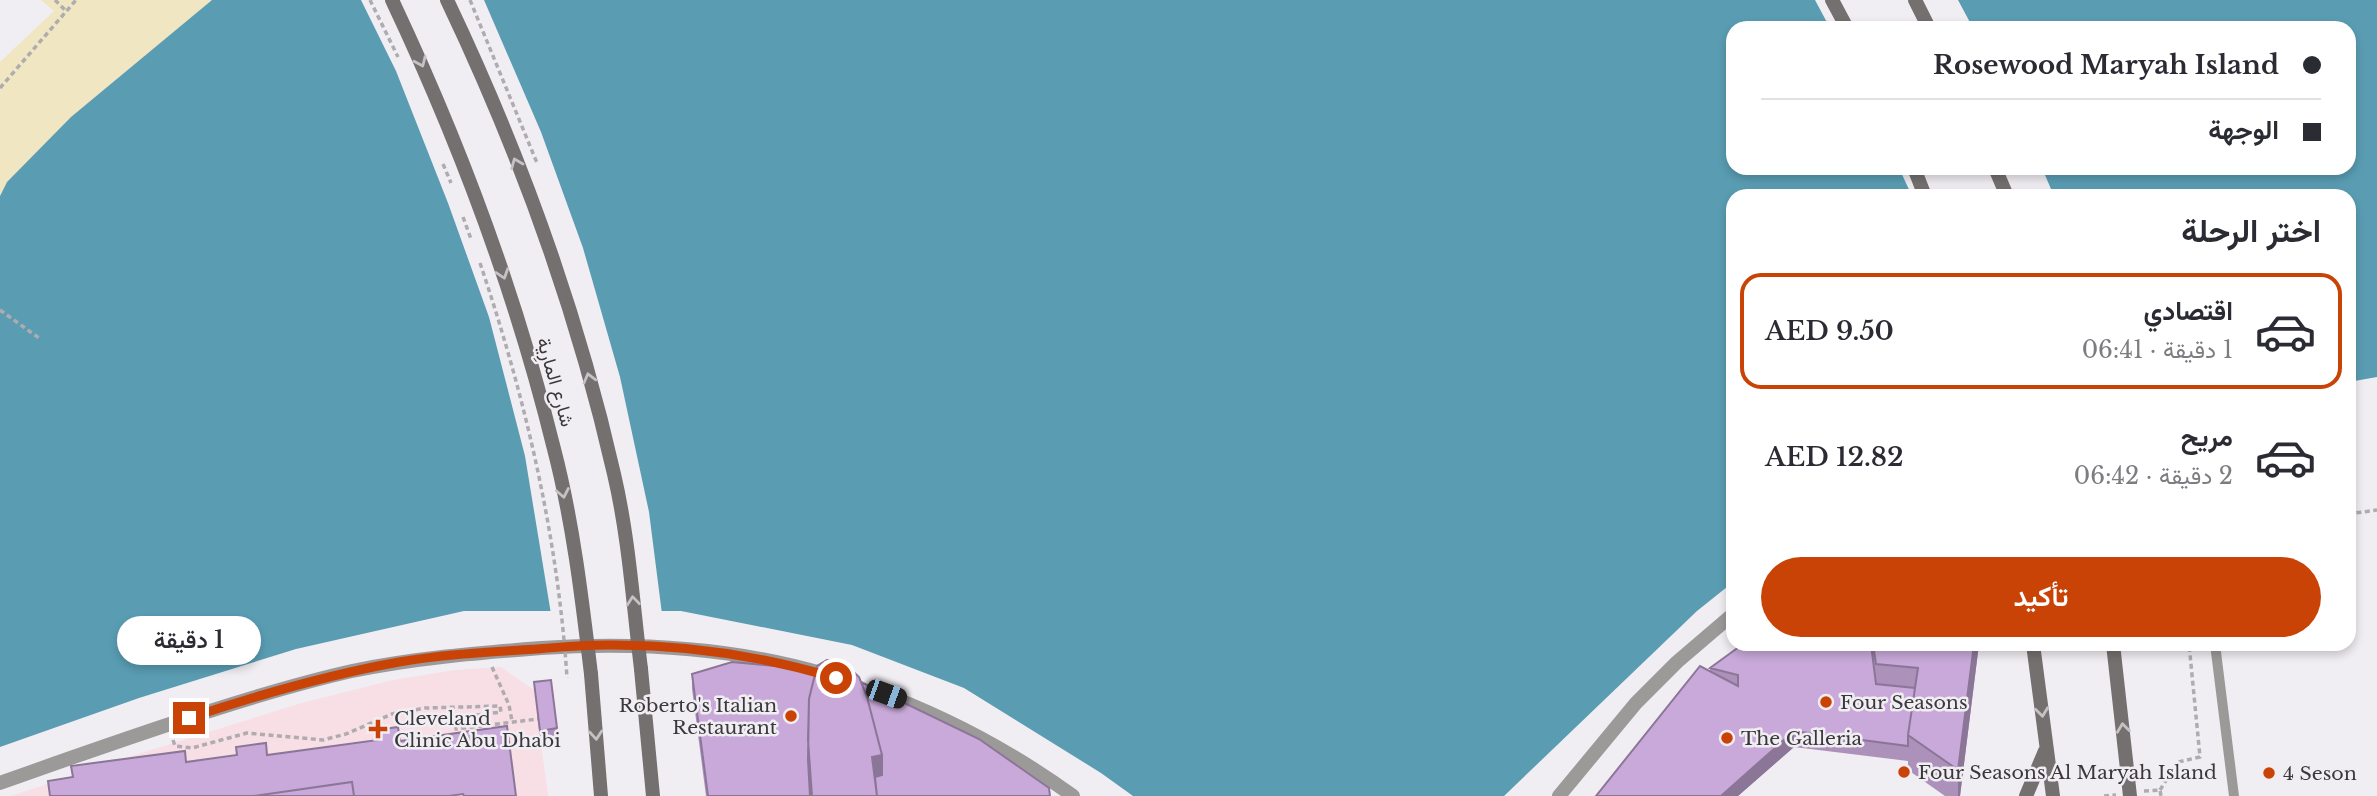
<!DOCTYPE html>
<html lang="ar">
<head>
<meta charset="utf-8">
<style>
	:root { --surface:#fff; --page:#f2f2f3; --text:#2b2b33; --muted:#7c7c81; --line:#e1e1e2; --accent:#ca4306 }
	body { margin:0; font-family:"Libre Baskerville",Vazirmatn,serif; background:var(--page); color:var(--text); direction:rtl; height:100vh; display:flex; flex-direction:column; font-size:26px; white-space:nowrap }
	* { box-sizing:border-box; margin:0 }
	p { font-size:23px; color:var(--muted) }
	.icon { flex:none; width:38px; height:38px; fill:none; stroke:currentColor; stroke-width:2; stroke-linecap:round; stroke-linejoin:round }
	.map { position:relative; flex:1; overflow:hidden; direction:ltr }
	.panel { position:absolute; left:1726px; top:189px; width:630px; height:462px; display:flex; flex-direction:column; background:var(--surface); border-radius:21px; box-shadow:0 4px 10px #0003; direction:rtl }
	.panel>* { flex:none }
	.guide { position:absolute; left:1726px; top:21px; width:630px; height:154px; border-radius:21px; box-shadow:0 4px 10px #0003; direction:rtl; display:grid; align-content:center; height:154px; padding:0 35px; background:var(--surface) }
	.end { position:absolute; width:32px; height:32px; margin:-16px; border:9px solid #ca4306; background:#fff; box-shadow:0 0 0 4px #fff }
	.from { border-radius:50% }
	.bubble { position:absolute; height:49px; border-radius:24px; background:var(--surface); box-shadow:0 4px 10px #0003; font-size:23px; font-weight:600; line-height:49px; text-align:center; direction:rtl }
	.car { position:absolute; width:21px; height:42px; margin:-21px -10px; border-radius:9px; box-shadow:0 0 5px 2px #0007; background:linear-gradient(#222 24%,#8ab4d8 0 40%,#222 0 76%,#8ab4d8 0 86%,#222 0) }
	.guide b { display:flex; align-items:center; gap:24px; height:66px; font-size:26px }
	.guide b+b { border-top:2px solid var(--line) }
	.guide i { width:18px; height:18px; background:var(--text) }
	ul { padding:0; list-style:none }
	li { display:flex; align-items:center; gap:21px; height:116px; margin:0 14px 10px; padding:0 21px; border:4px solid transparent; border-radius:21px }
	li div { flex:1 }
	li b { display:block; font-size:26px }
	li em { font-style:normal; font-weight:600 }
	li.selected { border-color:var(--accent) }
	li>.icon { width:63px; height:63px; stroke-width:1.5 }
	h2 { padding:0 35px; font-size:32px; line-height:84px }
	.primary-button { display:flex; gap:14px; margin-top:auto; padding:14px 35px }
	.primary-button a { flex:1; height:80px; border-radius:42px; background:var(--accent); color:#fff; font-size:28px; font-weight:600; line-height:80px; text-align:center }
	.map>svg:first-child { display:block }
</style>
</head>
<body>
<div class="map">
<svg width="2377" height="796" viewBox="0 0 2377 796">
	<rect width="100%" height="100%" fill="#f1eef3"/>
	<!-- medical -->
	<path fill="#f8dee5" d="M501 667 534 690 548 796H11L135 755 298 704 393 680 455 670Z"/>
	<!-- sand -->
	<path fill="#f0e6c1" d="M41 0H212L71 117 7 182 0 196V62L54 11Z"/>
	<!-- water -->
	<path fill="#5a9db3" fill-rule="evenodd" d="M212 0H2377V377L2349 382 2348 196H1732V583L1697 611 1504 796H1133L1101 773 964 688 852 645 681 611H464L296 649 139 698 0 747V196L7 182 71 117ZM1732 28H2348V168H1732Z"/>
	<!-- pier -->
	<path fill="#f1eef3" d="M361 0H484L541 132 583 248 620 377 649 512 662 614H551L525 456 489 317 448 203 396 71Z
		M1815 0H1958L1973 28H1830Z
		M1899 168H2042L2054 196H1912Z"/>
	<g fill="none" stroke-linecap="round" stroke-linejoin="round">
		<!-- path -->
		<path stroke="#afacb0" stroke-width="3.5" stroke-dasharray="5 3.5" stroke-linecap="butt" d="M55 0 67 12
			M0 88 76 0
			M0 310 39 338
			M2348 514 2377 510
			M492 667 509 705 512 721
			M173 740 175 746 192 748 247 733 323 740 346 734 392 714 425 708 500 706 501 712 455 718 456 729 538 719
			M2160 790 2178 762 2200 757 2189 644
			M2144 791 2160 790 2161 796
			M2104 796 2116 795"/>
		<!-- lane -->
		<path stroke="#9c9999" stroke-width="10" d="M2215 644 2234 796"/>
		<!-- street -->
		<path stroke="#9c9999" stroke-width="14" d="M873 690C945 716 1011 751 1073 796
			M0 783C56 763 113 743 170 724 230 704 290 685 352 671 415 658 477 653 541 648 636 642 732 647 824 674
			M1559 796 1636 703 1677 662 1732 615"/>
		<!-- secondary -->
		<path stroke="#74706f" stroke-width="14" d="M1832 0 1847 28
			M1915 0 1929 28
			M1914 168 1925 196
			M1995 168 2007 196
			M2033 644 2053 796
			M2113 644 2130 796
			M641 669 653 796
			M591 674 601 796
			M2026 796 2045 751"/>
		<!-- path-bridge -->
		<path stroke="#afacb0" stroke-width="3.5" stroke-dasharray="5 3.5" stroke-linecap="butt" d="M370 0 398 57
			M470 0 537 163
			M443 164 451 183
			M463 217 471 239
			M480 263C525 396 558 537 567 678"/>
		<!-- secondary-bridge -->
		<path stroke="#74706f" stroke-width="14" d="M392 0C460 144 516 294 554 449 573 522 582 599 591 674
			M447 0C519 151 577 311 614 474 629 538 633 604 641 669"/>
	</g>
	<!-- wall -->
	<path fill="#ac91bb" d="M1743 644H1979L1960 796H1945L1908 770V761L1794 747 1738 796H1596L1710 671V668Z
		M692 674 861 682 1051 796H706L692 689Z
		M534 682 557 728V736L540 739Z"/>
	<!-- shaded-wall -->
	<path fill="#8c7698" d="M1974 644H1979L1960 796H1958V770Z
		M1794 731V747L1738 796H1721Z
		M882 755V790L872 778V757Z"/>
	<!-- building -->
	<path fill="#c8a9d9" stroke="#8c7698" stroke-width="2" d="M1743 644H1871L1876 684 1915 688 1908 735V746L1794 731 1721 796H1596L1700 666 1738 686V675L1710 668Z
		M1873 644H1974L1958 770 1908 735 1918 668 1876 664Z
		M827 660H841L859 677 867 697 882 755 872 757 877 796H812L808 740 809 699 817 666Z
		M732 662 816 670 809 699 808 760 810 796H708L692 674Z
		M551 680 557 728 540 731 534 682Z
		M861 682 979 739 1049 788 1050 796H877L875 777 882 775V755L867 697Z
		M507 726 516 796H464L463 794 449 796H354L352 782 254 796H50L48 781 73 777 71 766 185 751 186 762 237 755 236 747 266 743 267 755 378 740 377 730 398 727 400 741Z
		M352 782 354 796H254Z"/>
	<!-- one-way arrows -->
	<defs><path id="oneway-chevron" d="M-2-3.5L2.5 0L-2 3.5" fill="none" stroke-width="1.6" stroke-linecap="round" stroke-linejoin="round" transform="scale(1.75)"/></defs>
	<g stroke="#c5c2c5">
		<use href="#oneway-chevron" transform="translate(421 62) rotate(66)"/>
		<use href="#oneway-chevron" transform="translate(516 163) rotate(-112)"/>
		<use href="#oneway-chevron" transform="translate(503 274) rotate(72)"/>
		<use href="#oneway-chevron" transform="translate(589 378) rotate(-105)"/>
		<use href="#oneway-chevron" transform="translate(563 493) rotate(79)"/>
		<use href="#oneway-chevron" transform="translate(633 601) rotate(-96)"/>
		<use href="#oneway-chevron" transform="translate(2042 712) rotate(83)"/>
		<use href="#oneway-chevron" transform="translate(2123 728) rotate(-97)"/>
		<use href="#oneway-chevron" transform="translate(596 735) rotate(85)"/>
	</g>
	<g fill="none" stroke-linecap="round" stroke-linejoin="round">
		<!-- route -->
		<path stroke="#ca4306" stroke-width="9" d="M189 718C258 695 327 675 399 662 445 654 491 652 537 649 560 647 582 645 606 645 683 644 762 656 836 678"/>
	</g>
	<!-- markers -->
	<g fill="#ca4306" stroke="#f1eef3" stroke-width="2.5">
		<circle cx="1826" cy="702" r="7"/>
		<circle cx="791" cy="716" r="7"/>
		<path d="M374.5 718.5h7v7h7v7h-7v7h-7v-7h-7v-7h7z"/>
		<circle cx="1727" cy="738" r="7"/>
		<circle cx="1904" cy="772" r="7"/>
		<circle cx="2269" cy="773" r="7"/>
	</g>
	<g text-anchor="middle" stroke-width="5" stroke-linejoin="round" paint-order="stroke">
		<!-- street labels -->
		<g font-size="19" fill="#3a383a" stroke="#f1eef3">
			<text transform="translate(556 382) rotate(74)" y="7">شارع المارِية</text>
		</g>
		<!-- poi labels -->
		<g font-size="19" fill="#3a383a" stroke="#f1eef3" text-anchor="start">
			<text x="1840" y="709">Four Seasons</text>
			<text x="777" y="712" text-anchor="end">Roberto's Italian<tspan x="777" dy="22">Restaurant</tspan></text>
			<text x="394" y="725">Cleveland<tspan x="394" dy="22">Clinic Abu Dhabi</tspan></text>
			<text x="1741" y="745">The Galleria</text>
			<text x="1918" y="779">Four Seasons Al Maryah Island</text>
			<text x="2283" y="780">4 Seson</text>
		</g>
	</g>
</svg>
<i class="end from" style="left:836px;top:678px"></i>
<i class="end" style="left:189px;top:718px"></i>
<div class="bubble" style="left:117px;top:616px;width:144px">1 دقيقة</div>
<i class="car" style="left:886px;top:694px;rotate:110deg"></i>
<div class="guide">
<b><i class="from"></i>Rosewood Maryah Island</b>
<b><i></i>الوجهة</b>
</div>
<section class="panel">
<h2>اختر الرحلة</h2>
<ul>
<li class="selected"><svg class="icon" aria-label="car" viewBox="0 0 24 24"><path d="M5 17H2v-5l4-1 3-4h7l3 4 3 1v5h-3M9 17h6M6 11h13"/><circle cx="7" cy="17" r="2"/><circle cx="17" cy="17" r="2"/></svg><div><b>اقتصادي</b><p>1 دقيقة · 06:41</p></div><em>AED 9.50</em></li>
<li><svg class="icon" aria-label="car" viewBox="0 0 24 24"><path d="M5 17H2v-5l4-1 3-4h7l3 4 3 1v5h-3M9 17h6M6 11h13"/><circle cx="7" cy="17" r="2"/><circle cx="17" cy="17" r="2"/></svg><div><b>مريح</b><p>2 دقيقة · 06:42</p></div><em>AED 12.82</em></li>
</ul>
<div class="primary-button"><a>تأكيد</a></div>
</section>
</div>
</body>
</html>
